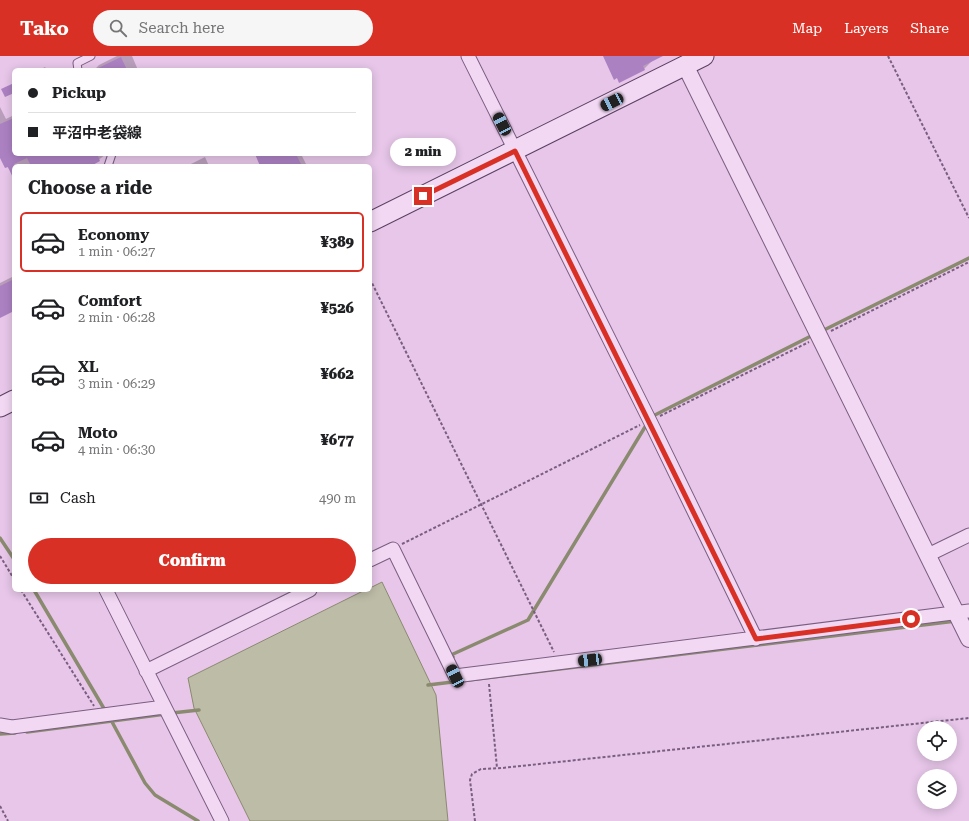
<!DOCTYPE html>
<html lang="en">
<head>
<meta charset="utf-8">
<style>
	:root { --surface:#fff; --page:#f6f6f6; --text:#202124; --muted:#757577; --line:#e0e0e0; --accent:#d93025 }
	body { margin:0; font-family:"Roboto Serif","Noto Sans JP",serif; background:var(--page); color:var(--text); height:100vh; display:flex; flex-direction:column; font-size:15px; white-space:nowrap }
	* { box-sizing:border-box; margin:0 }
	p { font-size:13px; color:var(--muted) }
	.icon { flex:none; width:22px; height:22px; fill:none; stroke:currentColor; stroke-width:2; stroke-linecap:round; stroke-linejoin:round }
	.map { position:relative; flex:1; overflow:hidden }
	.sheet { position:absolute; left:12px; top:108px; width:360px; height:428px; display:flex; flex-direction:column; background:var(--surface); border-radius:6px; box-shadow:0 2px 10px #0003 }
	.sheet>* { flex:none }
	.guide { position:absolute; left:12px; top:12px; width:360px; height:88px; border-radius:6px; box-shadow:0 2px 10px #0003; display:grid; align-content:center; height:88px; padding:0 16px; background:var(--surface) }
	.tools { position:absolute; left:917px; top:665px; display:grid; gap:8px }
	.tools a { display:grid; place-items:center; width:40px; height:40px; border-radius:50%; background:var(--surface); box-shadow:0 2px 10px #0003; font-size:20px }
	.end { position:absolute; width:18px; height:18px; margin:-9px; border:5px solid #d93025; background:#fff; box-shadow:0 0 0 2px #fff }
	.from { border-radius:50% }
	.bubble { position:absolute; height:28px; border-radius:14px; background:var(--surface); box-shadow:0 2px 10px #0003; font-size:13px; font-weight:800; line-height:28px; text-align:center }
	.car { position:absolute; width:12px; height:24px; margin:-12px -6px; border-radius:5px; box-shadow:0 0 3px 1px #0007; background:linear-gradient(#222 24%,#8ab4d8 0 40%,#222 0 76%,#8ab4d8 0 86%,#222 0) }
	.guide b { display:flex; align-items:center; gap:14px; height:38px; font-size:15px }
	.guide b+b { border-top:1px solid var(--line) }
	.guide i { width:10px; height:10px; background:var(--text) }
	ul { padding:0; list-style:none }
	li { display:flex; align-items:center; gap:12px; height:60px; margin:0 8px 6px; padding:0 8px; border:2px solid transparent; border-radius:6px }
	li div { flex:1 }
	li b { display:block; font-size:15px }
	li em { font-style:normal; font-weight:800 }
	li.on { border-color:var(--accent) }
	li>.icon { width:36px; height:36px; stroke-width:1.5 }
	h2 { padding:0 16px; font-size:18px; line-height:48px }
	.pay { display:flex; align-items:center; gap:10px; height:44px; padding:0 16px; font-size:15px }
	.pay p { margin-inline-start:auto }
	.cta { display:flex; gap:8px; margin-top:auto; padding:8px 16px }
	.cta a { flex:1; height:46px; border-radius:24px; background:var(--accent); color:#fff; font-size:16px; font-weight:800; line-height:46px; text-align:center }
	header { display:flex; align-items:center; gap:24px; box-sizing:border-box; height:56px; padding:0 20px; background:var(--accent); color:#fff }
	header strong { font-size:19px }
	nav { display:flex; gap:22px; margin-inline-start:auto; font-size:14px }
	.search { width:280px; height:36px; background:var(--page); display:flex; align-items:center; gap:10px; box-sizing:border-box; padding:0 14px; border-radius:22px; color:var(--muted); font-size:15px }
	.map>svg:first-child { display:block }
</style>
</head>
<body>
<header>
<strong>Tako</strong>
<div class="search"><svg class="icon" aria-label="search" viewBox="0 0 24 24"><circle cx="10" cy="10" r="6"/><path d="M15 15l6 6"/></svg>Search here</div>
<nav><a>Map</a><a>Layers</a><a>Share</a></nav>
</header>
<div class="map">
<svg width="969" height="765" viewBox="0 0 969 765">
	<rect width="100%" height="100%" fill="#e7c6e9"/>
	<!-- water -->
	<path fill="#bdbca7" stroke="#8a8a6f" d="M382 526 436 639 448 765H250L194 652 188 622 365 534H370V532Z"/>
	<!-- shadow -->
	<path fill="#0003" d="M117 0H132L138 14H94L99 9Z
		M604 0H661L652 5 644 13Z
		M45 11 47 14H39Z
		M0 51 6 63 14 59V98H106L91 110H14V121L0 99Z
		M262 98H301L307 110H261Z
		M205 101 209 110H187Z
		M14 220V254L0 259V227Z"/>
	<g fill="none" stroke-linecap="round" stroke-linejoin="round">
		<!-- stream -->
		<path stroke="#8a8a6f" stroke-width="3.5" d="M822 275 969 202
			M651 361 815 278
			M0 482 14 503
			M34 534 106 656
			M453 601 451 599 528 564 648 366
			M428 629 956 565
			M172 657 199 654
			M111 664 145 727 155 739 198 765
			M27 676 166 658
			M0 678 15 677"/>
	</g>
	<!-- building -->
	<path fill="#ac81c2" d="M603 0H663L643 10 645 14 619 27 617 22 614 24Z
		M121 1 127 14H94Z
		M14 27V37L5 41 1 33Z
		M14 62V98H97L100 105 91 110H31L27 102 14 108V124L8 111 5 112 0 102V68Z
		M255 98H296L302 110H260Z
		M14 223V255L0 262V230Z"/>
	<g fill="none" stroke-linecap="round" stroke-linejoin="round">
		<!-- service casing -->
		<g stroke="#7a5e82" stroke-width="9">
			<path id="service" d="M78 14 77 7 91 0
				M108 110 112 98"/>
		</g>
		<!-- minor casing -->
		<g stroke="#7a5e82" stroke-width="15">
			<path id="minor" d="M468 0 650 365 756 583
				M928 499 969 479
				M370 504 393 493 455 620 969 555
				M106 534 222 765
				M146 615 310 534
				M0 669 12 671 164 651"/>
		</g>
		<!-- tertiary casing -->
		<g stroke="#7a5e82" stroke-width="18">
			<path id="tertiary" d="M685 9 969 583"/>
		</g>
		<!-- secondary casing -->
		<g stroke="#5b4164" stroke-width="21">
			<path id="secondary" d="M370 166 704 0
				M0 351 14 344"/>
		</g>
		<!-- path -->
		<path stroke="#7a5e82" stroke-width="2" stroke-dasharray="3 2" stroke-linecap="butt" d="M888 0 969 162
			M370 223 554 596
			M831 275 969 206
			M660 360 809 286
			M402 488 640 369
			M0 500 14 523
			M21 534 94 650
			M489 628 497 712
			M0 750 8 765
			M475 765 470 724 472 718 481 713 502 712 969 662"/>
		<!-- service -->
		<use href="#service" stroke="#f3d8f4" stroke-width="7"/>
		<!-- minor -->
		<use href="#minor" stroke="#f3d8f4" stroke-width="13"/>
		<!-- tertiary -->
		<use href="#tertiary" stroke="#f3d8f4" stroke-width="16"/>
		<!-- secondary -->
		<use href="#secondary" stroke="#f3d8f4" stroke-width="19"/>
	</g>
	<g fill="none" stroke-linecap="round" stroke-linejoin="round">
		<!-- route -->
		<path stroke="#d93025" stroke-width="5" d="M423 140 515 95 756 583 911 563"/>
	</g>
</svg>
<div class="tools">
<a><svg class="icon" aria-label="locate" viewBox="0 0 24 24"><circle cx="12" cy="12" r="6"/><path d="M12 2v4M12 18v4M2 12h4M18 12h4"/></svg></a>
<a><svg class="icon" aria-label="layers" viewBox="0 0 24 24"><path d="M12 4l9 5-9 5-9-5zM3 14l9 5 9-5"/></svg></a>
</div>
<i class="end from" style="left:911px;top:563px"></i>
<i class="end" style="left:423px;top:140px"></i>
<div class="bubble" style="left:390px;top:82px;width:66px">2 min</div>
<i class="car" style="left:612px;top:46px;rotate:243deg"></i>
<i class="car" style="left:502px;top:68px;rotate:333deg"></i>
<i class="car" style="left:590px;top:604px;rotate:263deg"></i>
<i class="car" style="left:455px;top:620px;rotate:334deg"></i>
<div class="guide">
<b><i class="from"></i>Pickup</b>
<b><i></i>平沼中老袋線</b>
</div>
<section class="sheet">
<h2>Choose a ride</h2>
<ul>
<li class="on"><svg class="icon" aria-label="car" viewBox="0 0 24 24"><path d="M5 17H2v-5l4-1 3-4h7l3 4 3 1v5h-3M9 17h6M6 11h13"/><circle cx="7" cy="17" r="2"/><circle cx="17" cy="17" r="2"/></svg><div><b>Economy</b><p>1 min · 06:27</p></div><em>¥389</em></li>
<li><svg class="icon" aria-label="car" viewBox="0 0 24 24"><path d="M5 17H2v-5l4-1 3-4h7l3 4 3 1v5h-3M9 17h6M6 11h13"/><circle cx="7" cy="17" r="2"/><circle cx="17" cy="17" r="2"/></svg><div><b>Comfort</b><p>2 min · 06:28</p></div><em>¥526</em></li>
<li><svg class="icon" aria-label="car" viewBox="0 0 24 24"><path d="M5 17H2v-5l4-1 3-4h7l3 4 3 1v5h-3M9 17h6M6 11h13"/><circle cx="7" cy="17" r="2"/><circle cx="17" cy="17" r="2"/></svg><div><b>XL</b><p>3 min · 06:29</p></div><em>¥662</em></li>
<li><svg class="icon" aria-label="car" viewBox="0 0 24 24"><path d="M5 17H2v-5l4-1 3-4h7l3 4 3 1v5h-3M9 17h6M6 11h13"/><circle cx="7" cy="17" r="2"/><circle cx="17" cy="17" r="2"/></svg><div><b>Moto</b><p>4 min · 06:30</p></div><em>¥677</em></li>
</ul>
<div class="pay"><svg class="icon" aria-label="cash" viewBox="0 0 24 24"><path d="M3 7h18v10H3z"/><circle cx="12" cy="12" r="2"/></svg>Cash<p>490 m</p></div>
<div class="cta"><a>Confirm</a></div>
</section>
</div>
</body>
</html>
